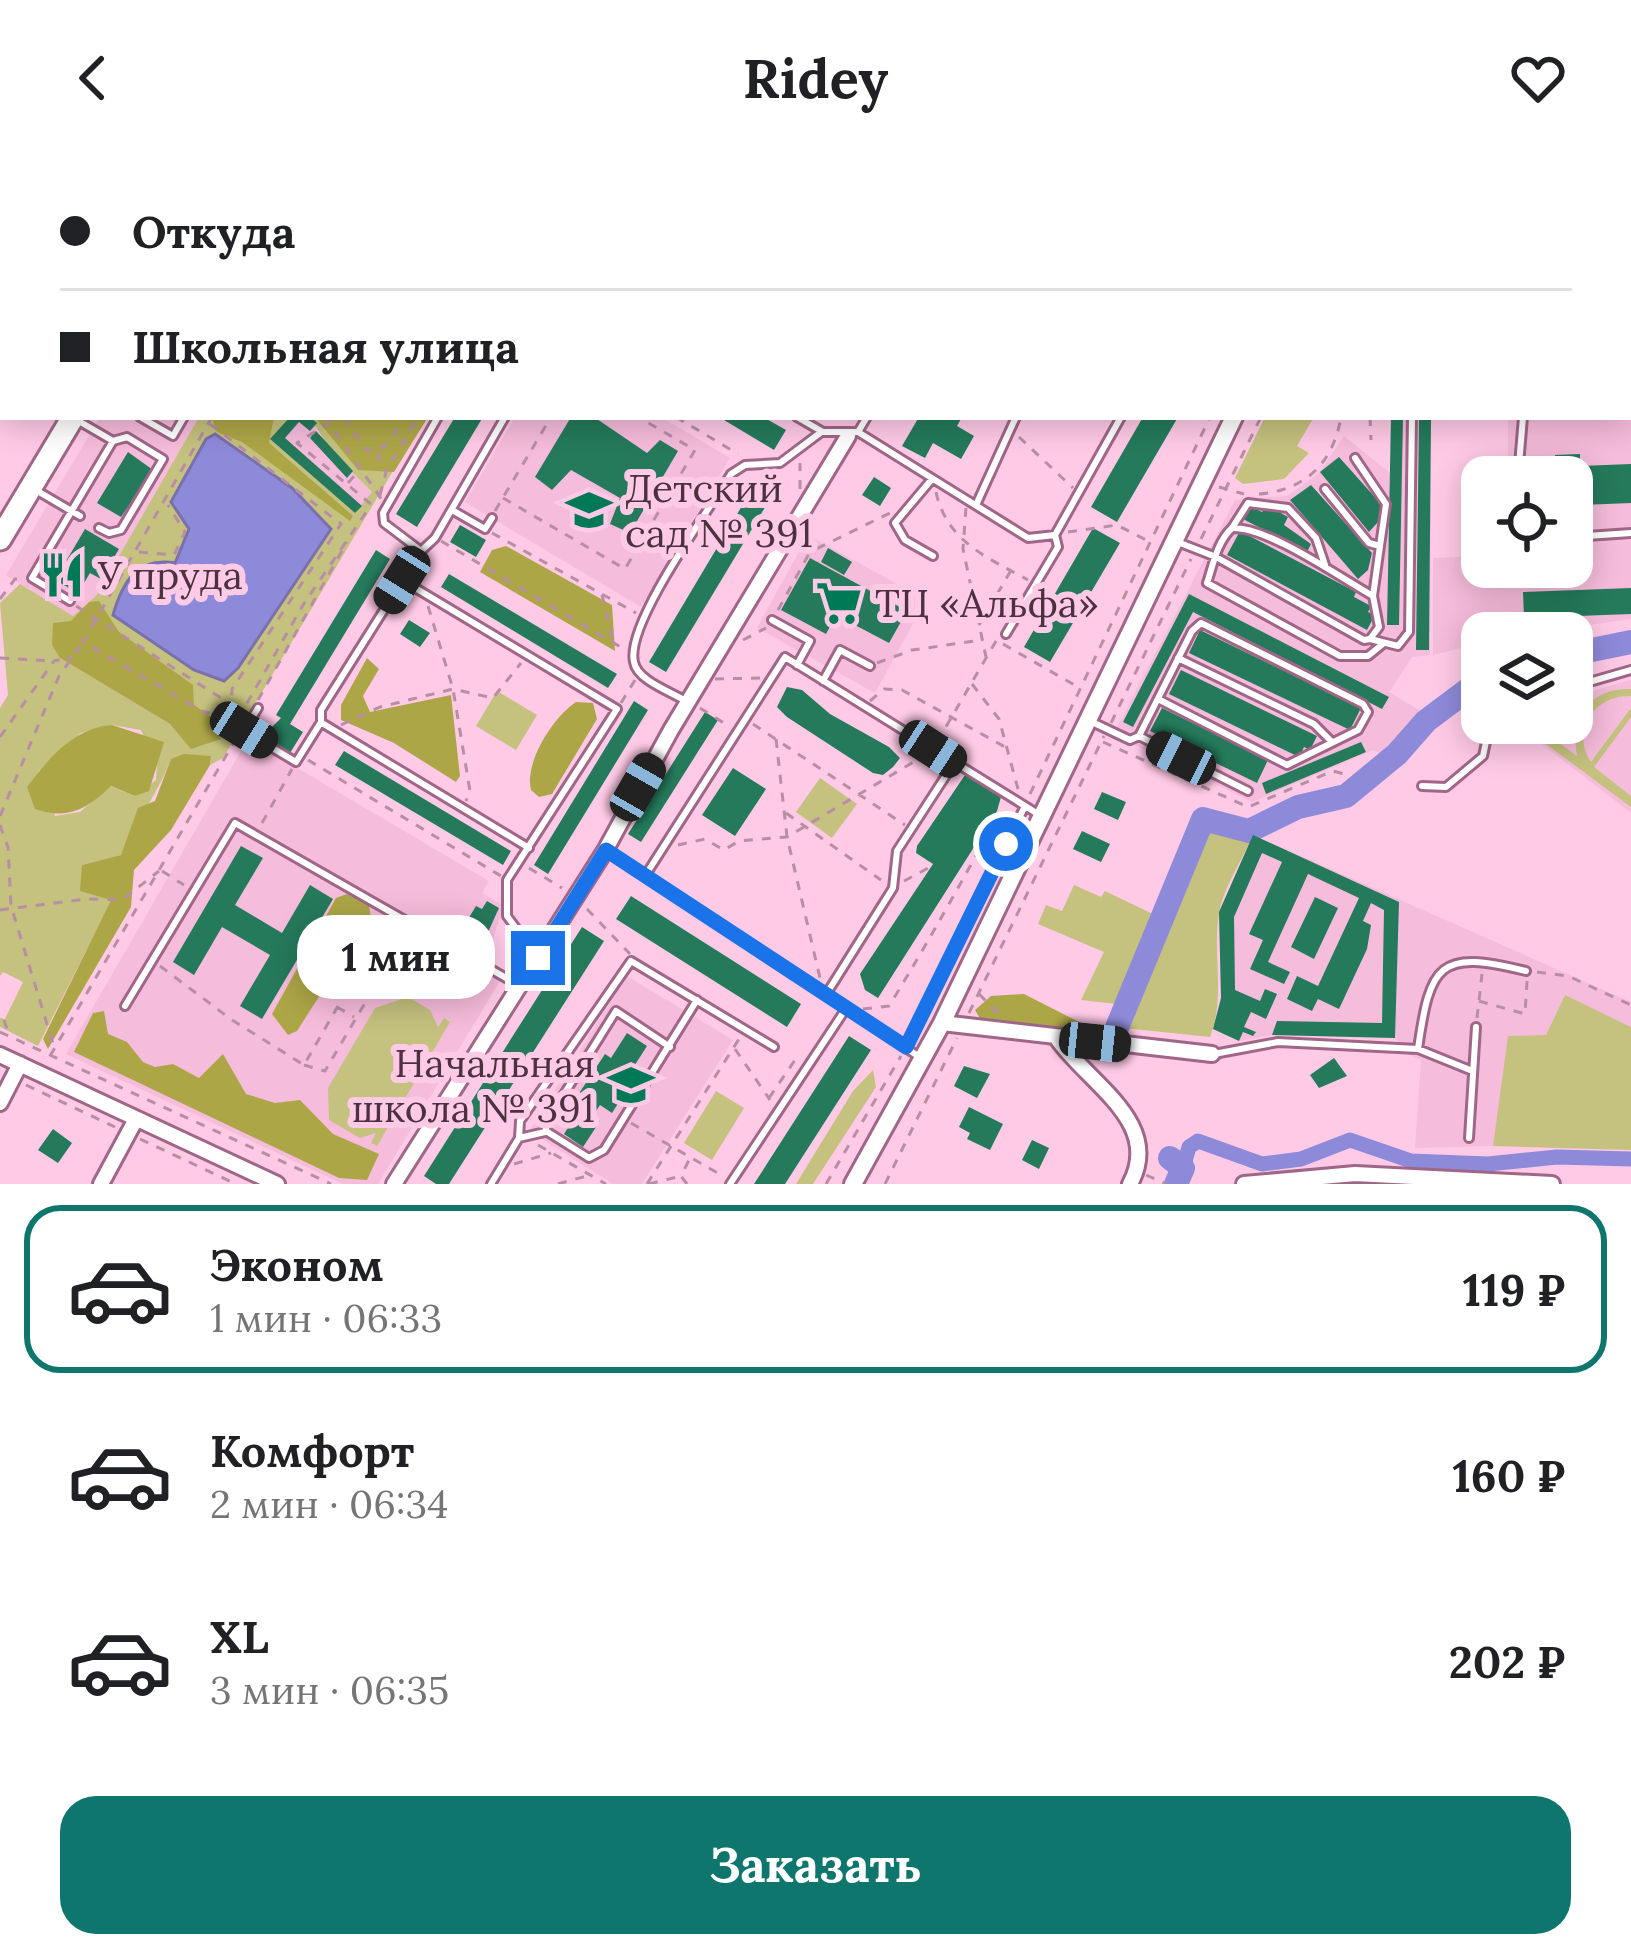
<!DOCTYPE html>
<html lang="ru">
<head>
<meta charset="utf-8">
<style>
	:root { --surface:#fff; --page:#f6f6f6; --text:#202124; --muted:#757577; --line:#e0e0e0; --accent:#0f766e }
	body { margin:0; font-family:Lora,serif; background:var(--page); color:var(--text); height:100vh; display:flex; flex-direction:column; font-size:45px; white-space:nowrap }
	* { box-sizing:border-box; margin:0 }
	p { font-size:39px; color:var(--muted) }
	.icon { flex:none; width:66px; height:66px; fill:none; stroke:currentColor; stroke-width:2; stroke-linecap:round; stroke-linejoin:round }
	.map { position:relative; height:1028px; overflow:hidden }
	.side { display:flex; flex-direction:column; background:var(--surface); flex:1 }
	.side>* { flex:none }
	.hud { position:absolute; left:0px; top:0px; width:1632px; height:264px; box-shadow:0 6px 30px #0003; display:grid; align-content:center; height:264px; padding:0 60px; background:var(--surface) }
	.fabs { position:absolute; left:1461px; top:300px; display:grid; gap:24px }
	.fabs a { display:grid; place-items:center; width:132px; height:132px; border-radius:24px; background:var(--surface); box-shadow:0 6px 30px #0003; font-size:60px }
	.end { position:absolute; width:54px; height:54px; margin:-27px; border:15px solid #1a73e8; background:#fff; box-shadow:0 0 0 6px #fff }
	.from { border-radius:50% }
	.bubble { position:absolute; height:84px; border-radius:36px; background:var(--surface); box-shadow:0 6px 30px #0003; font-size:39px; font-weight:700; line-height:84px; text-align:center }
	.car { position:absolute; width:36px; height:72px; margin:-36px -18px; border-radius:15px; box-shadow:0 0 9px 3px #0007; background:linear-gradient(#222 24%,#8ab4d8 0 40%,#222 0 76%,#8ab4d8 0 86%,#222 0) }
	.hud b { display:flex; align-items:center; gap:42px; height:114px; font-size:45px }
	.hud b+b { border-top:3px solid var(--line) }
	.hud i { width:30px; height:30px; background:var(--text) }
	ul { padding:21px 0 0; list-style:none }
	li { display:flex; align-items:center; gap:36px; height:168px; margin:0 24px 18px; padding:0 36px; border:6px solid transparent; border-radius:36px }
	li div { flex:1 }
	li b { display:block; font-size:45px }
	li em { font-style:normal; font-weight:700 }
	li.on { border-color:var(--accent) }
	li>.icon { width:108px; height:108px; stroke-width:1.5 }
	.button { display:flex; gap:24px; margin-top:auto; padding:24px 60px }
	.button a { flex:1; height:138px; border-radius:36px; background:var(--accent); color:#fff; font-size:48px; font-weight:700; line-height:138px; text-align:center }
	header { display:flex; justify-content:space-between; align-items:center; height:156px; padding:0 60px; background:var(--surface); font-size:54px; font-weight:700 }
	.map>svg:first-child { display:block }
</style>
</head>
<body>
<header><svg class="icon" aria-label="back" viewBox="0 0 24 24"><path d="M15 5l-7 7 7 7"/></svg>Ridey<svg class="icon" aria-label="heart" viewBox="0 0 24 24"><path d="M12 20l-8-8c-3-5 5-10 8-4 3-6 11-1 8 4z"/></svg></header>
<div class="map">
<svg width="1631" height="1028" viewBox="0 0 1631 1028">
	<rect width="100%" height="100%" fill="#ffcae6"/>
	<!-- built -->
	<path fill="#f6bcdb" d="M1631 185V463L1532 477H1482V487L1433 499V402L1482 400V411H1572V321H1508V261H1629Z
		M100 261H199L96 440 73 460 6 419Z
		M290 261H310L317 267 316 276 372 337 355 357 270 283Z
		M515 261H661L730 302 641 451 465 346Z
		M1391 261H1431L1430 499 1412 501 1389 536 1421 555 1382 598 1373 594 1252 646 1138 590 1111 583 1235 344 1287 340 1319 317 1344 280 1390 317Z
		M808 379 926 444 875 537 757 472Z
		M1631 524V657L1515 567H1572V541Z
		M248 583 489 725 482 737 504 750 486 803 506 815 378 1028H343L66 898Z
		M1253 679 1631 846V871L1565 839 1546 879 1509 880 1493 990 1415 992 1421 904 1405 897 1395 882 1272 879 1239 885 1213 873 1221 842 1219 756Z
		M627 820 733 884 642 1028H613L529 975Z"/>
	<!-- green -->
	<path fill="#c5c17e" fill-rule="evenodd" d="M199 261H290L271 284 355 357 372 336 331 295 310 261H425L223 602 210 609 211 600 171 603C157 639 137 664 121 699L82 709 112 743 38 890 0 871V862L5 863 23 826 3 816 0 820V552L8 539 0 447 20 428 73 460 96 440ZM69 467 200 593 170 568 60 502ZM112 569 141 574 157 609 156 624 135 640 110 630 80 656 55 660 38 616 81 577Z
		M1265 261H1314L1297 290 1309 297 1284 323 1243 328 1235 322Z
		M1631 533V540C1594 539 1570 574 1591 606L1631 552V561L1594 611 1631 640V651L1527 574 1532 567 1577 600C1570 562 1590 531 1631 533Z
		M497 535 537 559 516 594 476 570Z
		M820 622 857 648 832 682 796 656Z
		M1207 668 1253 679C1243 703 1223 732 1219 758 1212 800 1226 839 1210 881L1124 872Z
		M1074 729 1101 741 1105 735 1161 762 1125 849 1081 844 1104 796 1038 768 1046 749 1062 755Z
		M1565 839 1631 871V994L1493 990 1508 880 1546 879Z
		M408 841 430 854 438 871 444 862 450 866 377 990 371 987 376 977 360 982 329 964 328 932 375 852Z
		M873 914 876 931 813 1028H796L853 935Z
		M716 935 744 952 712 1004 684 987Z"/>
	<!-- forest -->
	<path fill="#ada647" d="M274 261 269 287 353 360 350 365 242 286 217 276 212 263Z
		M315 261H428L394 316 358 314Z
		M506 390 612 449 615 495 480 416 492 394Z
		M99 445 119 476 193 529 194 549 217 565 221 583 191 593 170 568 60 502 52 489 53 467 71 465 89 446Z
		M367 502 379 513 363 540 370 556 451 539 460 620 456 626 394 587 341 564V549Z
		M576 546 593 547 597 563 552 638 539 641 531 634C524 607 553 561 576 546Z
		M112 569 164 586 149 635 135 640 111 630C86 654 68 664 35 653L27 631C48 603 75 571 112 569Z
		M184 598 211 600 210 609 171 674 134 714 131 751 48 893 43 883 111 744 80 735 82 709 121 699 138 652 155 645 171 603Z
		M347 738 369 749 372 769 358 773 347 806 340 808 297 875 288 879 272 858 336 742Z
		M1024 838 1081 867 1080 875 981 864 975 854 991 840Z
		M104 855 108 878 127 886 143 906 155 911 173 908 199 922 223 898 246 938 275 947 300 944 333 978 379 998 367 1024 339 1022 74 896 93 857Z"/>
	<!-- water -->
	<path fill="#8e8ada" stroke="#7a70ac" stroke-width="3" d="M215 278 292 332 331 373 238 512 224 525 194 514 113 459C123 424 138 401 175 407L189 373 171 346 206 283Z"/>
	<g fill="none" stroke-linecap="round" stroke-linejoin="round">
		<!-- stream -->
		<path stroke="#7a70ac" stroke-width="4.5" d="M143 3 145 0
			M0 240 3 234"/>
		<!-- canal -->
		<path stroke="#8e8ada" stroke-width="15" d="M1183 1012 1189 991 1198 985 1262 1008 1301 1003 1350 984 1411 1005 1488 1008 1557 1001 1631 1003"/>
		<!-- river -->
		<path stroke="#8e8ada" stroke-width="24" d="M1572 498 1631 486
			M1116 874 1203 663 1249 675 1298 651 1346 640 1397 598 1426 565 1482 523
			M1170 1002 1183 1012 1176 1028"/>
	</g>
	<!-- building -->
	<path fill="#257a5b" d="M290 261H310L317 267 310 275 299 266 285 282 362 350 355 357 270 283Z
		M455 261H483L417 371 396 358Z
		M571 261H594L647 297 660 284 678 295 630 377 610 368 620 342 571 314 552 334 535 321Z
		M719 261H763L786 274 774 294Z
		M919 261H962L957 270 974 280 961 303 933 287 925 302 902 290Z
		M1143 261H1178L1117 366 1091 351Z
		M1391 261H1403L1399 469H1387Z
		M1419 261H1431L1429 494H1416Z
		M316 275 353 315 347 322 310 282Z
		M128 296 153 314 121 361 97 347Z
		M1580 298V310L1631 308V347L1582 349 1583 362H1572V321H1555V299Z
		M1339 301 1381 348 1378 366 1369 376 1320 316Z
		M874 321 891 332 880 350 862 339Z
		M755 328 773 338 666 516 649 506Z
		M1311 329 1372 397 1368 414 1358 423 1290 344Z
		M1248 349 1262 356 1266 349 1288 361 1284 369 1311 388 1307 396 1241 362Z
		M460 369 486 384 476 401 450 386Z
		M1093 372 1120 387 1050 506 1024 491Z
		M85 373 119 393 101 423 90 417 78 437 55 424Z
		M1240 375 1356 436 1354 441 1371 450 1368 456 1375 459 1367 474 1227 399Z
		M828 392 852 406 844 419 821 406Z
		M376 394 390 403 290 568 303 576 290 597 262 581 281 562 276 559Z
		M810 402 907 455 889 487 836 459 826 478 781 454Z
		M449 418 617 518 608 532 441 431Z
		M1631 432V458L1524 462 1523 436Z
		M1189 438 1389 541 1382 553 1193 456 1133 571 1123 566Z
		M409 464 430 477 420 491 400 478Z
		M1200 474 1361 552 1350 574 1189 497Z
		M1181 514 1317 580 1310 594 1304 591 1299 601 1169 538Z
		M787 531 802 534 830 558 889 591 900 602 893 611 883 619 873 617 787 561 777 551Z
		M634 545 648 554 548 718 534 709Z
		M1162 552 1268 604 1257 627 1150 575Z
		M705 556 718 564 641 686 628 678Z
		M1361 586 1366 596 1266 638 1262 627Z
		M344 595 511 695 503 709 335 609Z
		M733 612 766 633 735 680 702 659Z
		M965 619 1001 641 997 655 878 842 865 834 860 818 933 708 916 697 917 690Z
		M1102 636 1126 646 1118 664 1094 653Z
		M1082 675 1110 688 1101 706 1073 693Z
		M1253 679 1399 746 1395 882 1272 879 1277 865 1382 867 1384 754 1371 747 1363 765 1371 769 1367 793 1339 853 1318 843 1312 855 1287 843 1297 820 1318 830 1359 742 1308 718 1268 806 1290 816 1284 828 1250 813 1263 784 1249 778 1282 706 1262 697 1234 761 1235 834 1260 845 1265 833 1277 838 1266 863 1251 856 1244 871 1256 876 1253 880 1243 876 1239 885 1213 873 1221 842 1219 756Z
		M241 690 263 702 235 749 282 777 310 729 333 743 262 863 240 850 270 799 222 771 194 819 173 806Z
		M631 740 801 848 787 871 616 763Z
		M1315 741 1338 752 1314 803 1291 791Z
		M487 745 499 752 478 798 455 785 476 750 482 753Z
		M582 771 604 785 449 1028H436L424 1020Z
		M627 877 647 890 631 915 624 911 616 924 628 932 612 957 600 949 592 961 600 965 583 991 564 978 580 953 572 948 605 898 611 902Z
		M849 880 871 894 785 1028H754Z
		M1334 902 1347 920 1319 932 1310 919Z
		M964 910 990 918 977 942 954 930Z
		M969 951 1003 968 990 994 967 983 970 977 959 971Z
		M53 973 72 987 58 1007 38 994Z
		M1032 984 1049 992 1039 1013 1022 1004Z"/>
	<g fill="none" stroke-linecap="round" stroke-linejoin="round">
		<!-- service casing -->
		<g stroke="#a06687" stroke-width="12">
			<path id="service" d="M722 0H738
				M778 0 783 3
				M971 0 976 3
				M1057 0 1062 3
				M364 3 366 0
				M456 3 458 0
				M590 3 591 0
				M1487 3 1508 0
				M1629 218 1631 219
				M140 261 173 280 184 261
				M797 261 823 276H858L1028 382 1055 379 1121 261
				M77 264 113 285 127 281 163 303 121 374 109 377 99 372
				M858 276 867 261
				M1355 302 1386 348 1380 390
				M1518 321 1523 261
				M932 323 895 367 905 384 933 400
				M34 333 80 360
				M1325 333 1369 387 1380 390 1373 440
				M976 349 1016 261
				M452 354 485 373 492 362
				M1232 372 1248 347 1288 352 1316 382 1325 409
				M1572 381 1631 377
				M1175 385 1216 401 1364 484 1370 483 1379 471 1373 440C1341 422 1267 370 1232 372 1217 386 1213 409 1207 427L1340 500H1368L1384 487
				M421 395 384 367 383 357 438 261
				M402 424 617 553 507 724V760L536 799
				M70 445 32 422 113 285
				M772 464 810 485 797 509
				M1006 478 1058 391 1055 379
				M1370 483 1398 490 1409 476 1412 261
				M1178 502 1314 568 1332 586
				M823 525 840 494 870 510
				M1572 531 1631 514
				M684 544C669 535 637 524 634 506 625 468 709 354 731 318L745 309 780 307 820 277
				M258 552 244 575 296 606 321 566V554L421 395 435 382 505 261
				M1090 565 1130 584 1139 580 1192 475 1201 467 1363 548 1368 556 1358 574 1287 609 1158 543
				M322 567 529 692
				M1139 580 1248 635
				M1422 630 1446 631 1483 600 1490 567
				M609 695 918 900
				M645 720 785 501 1038 658
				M827 837 893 732 897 695 954 607
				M125 850 235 667 520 830
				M670 891 616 855 546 967V975L589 1002 604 994 697 844
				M906 891 1025 650
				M1418 893 1470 914
				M1214 898 1278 886 1418 893C1430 808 1439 793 1526 815
				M519 982 545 976
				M1469 982 1476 871
				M491 1028 519 982 520 965 631 805 774 891
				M730 1028 847 851"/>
		</g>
		<!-- minor casing -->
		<g stroke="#a06687" stroke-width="20">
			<path id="minor" d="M1629 126H1631
				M942 867 1212 898
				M1056 881C1087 927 1164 966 1130 1028
				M0 899 277 1028
				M0 947 20 908
				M101 1028 136 963
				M394 1028 606 693 671 574 848 280
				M1244 1028 1355 1018 1552 1028"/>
		</g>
		<!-- tertiary casing -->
		<g stroke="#a06687" stroke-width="22">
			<path id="tertiary" d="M1373 0 1375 3
				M853 1028 942 867 1234 261"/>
		</g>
		<!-- trunk casing -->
		<g stroke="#a06687" stroke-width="27">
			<path id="trunk" d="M227 3 229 0
				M0 383 73 261"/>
		</g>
		<!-- path -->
		<path stroke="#b88ea5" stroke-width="3" stroke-dasharray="9 9" stroke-linecap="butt" d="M260 0 264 3
			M823 0 824 3
			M1115 0 1120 3
			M1239 0 1240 3
			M1246 0 1259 3
			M1354 0 1356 3
			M1070 1 1091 3
			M127 3 129 0
			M148 3 150 0
			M296 3 298 0
			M338 3 339 0
			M1212 3 1227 0
			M0 201 3 195
			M212 261 83 486 202 555 240 566
			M325 261 382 344
			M344 261 366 294C389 296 394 279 403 261
			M676 261 738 298
			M1370 261 1371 284
			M330 266 297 287 377 353
			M210 268 341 368 232 533 231 551
			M1019 281 1073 332
			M377 297 385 315
			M348 327 361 312
			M1219 331 1244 338
			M800 333V307
			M936 336C947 386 987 401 1028 424
			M1259 338C1306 334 1333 307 1341 261
			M380 339 386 316 418 261
			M503 342 625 413 695 294 638 261
			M966 352 963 393 986 501
			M495 355 551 261
			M1068 376 1117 369 1150 386
			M492 377 636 457
			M1201 383 1261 261
			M441 385 624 493
			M801 391 810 396 894 355
			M139 396 174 399 185 376 168 349
			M602 439 613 483
			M0 443 15 423H23
			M76 450 240 554
			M428 450 453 533 470 635 466 645
			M778 454 810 396
			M979 469 1010 416
			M743 484 766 472
			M1003 488 1078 531
			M0 502 52 505
			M877 507 912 494 982 484
			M715 523 760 522
			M972 528 999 563 1018 633
			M258 544 347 386
			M870 545 884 533 902 534 1007 592
			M621 547 635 524
			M700 552 727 569
			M238 563 303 449 371 349
			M1111 567 1191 403
			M753 568 905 669
			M341 569 380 551 453 533 493 542 521 507
			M0 581 54 505 72 501
			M776 583 787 681 820 822
			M937 586 999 480
			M1103 586 1248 651 1333 615 1348 619
			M308 604 501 720
			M1030 638 1210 261
			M786 657 881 724
			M0 660 59 520 81 489
			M262 667 292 613
			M0 669 8 691 11 750 54 891
			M678 689 705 683 724 694 739 685 787 681 927 598
			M529 712 562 732
			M162 715 184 729
			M904 725 932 710
			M587 753 630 798
			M0 754 86 743 122 744 159 715
			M160 810 232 864 304 909 386 767
			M1537 816 1568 820 1631 849
			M979 838 1002 861
			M1479 845 1525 858 1527 825
			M337 851 354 861
			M863 853 889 850C926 790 957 734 988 678L997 683
			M969 857 1104 580
			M1477 862 1482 818
			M4 864 9 879
			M0 876 331 1028
			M735 893 770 944
			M50 900 237 581
			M304 909 325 915 389 806 393 769
			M26 929 115 971
			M769 942 795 904
			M631 967 721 1019
			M140 983 236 1028
			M538 989 606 1028
			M514 1008 551 997
			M1146 1019 1166 1028
			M558 1028 590 1019
			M647 1028 739 883
			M649 1028 681 1020
			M687 1028 681 1020 690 1002
			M826 1028 901 900
			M885 1028 957 882"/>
		<!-- service -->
		<use href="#service" stroke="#fff" stroke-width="6"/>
		<!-- minor -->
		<use href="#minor" stroke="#fff" stroke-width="14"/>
		<!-- tertiary -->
		<use href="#tertiary" stroke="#fff" stroke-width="16"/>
		<!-- trunk -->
		<use href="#trunk" stroke="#fff" stroke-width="21"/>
	</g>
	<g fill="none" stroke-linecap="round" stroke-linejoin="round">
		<!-- route -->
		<path stroke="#1a73e8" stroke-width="15" d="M538 802 606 694 906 891 1006 688"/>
	</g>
	<!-- icons -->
	<defs>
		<g id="school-bare" transform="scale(3.6)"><path d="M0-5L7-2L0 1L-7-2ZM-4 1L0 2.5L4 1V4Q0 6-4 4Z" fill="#007957" stroke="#ffcae6" stroke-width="2.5" paint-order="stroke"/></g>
		<g id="restaurant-bare" transform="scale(3.6)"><path d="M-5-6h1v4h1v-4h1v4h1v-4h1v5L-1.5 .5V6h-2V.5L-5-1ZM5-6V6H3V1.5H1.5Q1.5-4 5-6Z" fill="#007957" stroke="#ffcae6" stroke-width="2.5" paint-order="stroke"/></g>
		<g id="supermarket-bare" transform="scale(3.6)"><path d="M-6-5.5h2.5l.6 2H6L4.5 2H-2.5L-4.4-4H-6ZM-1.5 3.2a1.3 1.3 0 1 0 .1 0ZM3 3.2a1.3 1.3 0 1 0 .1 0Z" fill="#007957" stroke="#ffcae6" stroke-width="2.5" paint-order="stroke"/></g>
	</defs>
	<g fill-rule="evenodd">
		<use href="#school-bare" x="589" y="354"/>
		<use href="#restaurant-bare" x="62" y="419"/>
		<use href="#supermarket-bare" x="839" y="447"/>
		<use href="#school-bare" x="631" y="929"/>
	</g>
	<g text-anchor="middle" stroke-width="12" stroke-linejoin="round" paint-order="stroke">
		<!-- poi labels -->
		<g font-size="39" fill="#4c3240" stroke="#ffcae6" text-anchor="start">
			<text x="625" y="346">Детский<tspan x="625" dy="45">сад № 391</tspan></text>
			<text x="98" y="433">У пруда</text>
			<text x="875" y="461">ТЦ «Альфа»</text>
			<text x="595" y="921" text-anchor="end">Начальная<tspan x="595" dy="45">школа № 391</tspan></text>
		</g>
	</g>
</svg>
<div class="fabs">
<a><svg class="icon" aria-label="locate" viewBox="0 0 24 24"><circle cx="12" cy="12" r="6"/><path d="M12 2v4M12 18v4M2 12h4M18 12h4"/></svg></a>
<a><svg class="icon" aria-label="layers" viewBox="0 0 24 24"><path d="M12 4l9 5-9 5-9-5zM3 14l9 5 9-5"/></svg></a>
</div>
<i class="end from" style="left:1006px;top:688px"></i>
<i class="end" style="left:538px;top:802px"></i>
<div class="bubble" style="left:297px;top:759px;width:198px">1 мин</div>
<i class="car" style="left:402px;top:424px;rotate:212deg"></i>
<i class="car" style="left:244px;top:574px;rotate:122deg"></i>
<i class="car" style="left:933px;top:593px;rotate:123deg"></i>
<i class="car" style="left:1181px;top:602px;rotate:296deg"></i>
<i class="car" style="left:638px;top:631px;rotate:30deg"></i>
<i class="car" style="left:1095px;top:886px;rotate:96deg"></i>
<div class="hud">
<b><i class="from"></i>Откуда</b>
<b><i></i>Школьная улица</b>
</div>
</div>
<section class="side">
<ul>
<li class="on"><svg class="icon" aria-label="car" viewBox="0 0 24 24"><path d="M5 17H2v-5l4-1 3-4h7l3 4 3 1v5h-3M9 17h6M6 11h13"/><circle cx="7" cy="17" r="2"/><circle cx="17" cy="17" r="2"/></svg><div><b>Эконом</b><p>1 мин · 06:33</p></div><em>119 ₽</em></li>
<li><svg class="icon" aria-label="car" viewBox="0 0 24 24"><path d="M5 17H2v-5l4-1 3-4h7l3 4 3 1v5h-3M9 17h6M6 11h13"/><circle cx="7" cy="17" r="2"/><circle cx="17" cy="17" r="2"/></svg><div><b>Комфорт</b><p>2 мин · 06:34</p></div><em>160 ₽</em></li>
<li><svg class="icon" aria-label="car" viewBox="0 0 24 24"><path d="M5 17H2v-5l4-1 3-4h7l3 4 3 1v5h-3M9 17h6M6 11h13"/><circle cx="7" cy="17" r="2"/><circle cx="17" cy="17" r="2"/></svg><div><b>XL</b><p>3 мин · 06:35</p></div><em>202 ₽</em></li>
</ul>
<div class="button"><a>Заказать</a></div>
</section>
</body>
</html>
